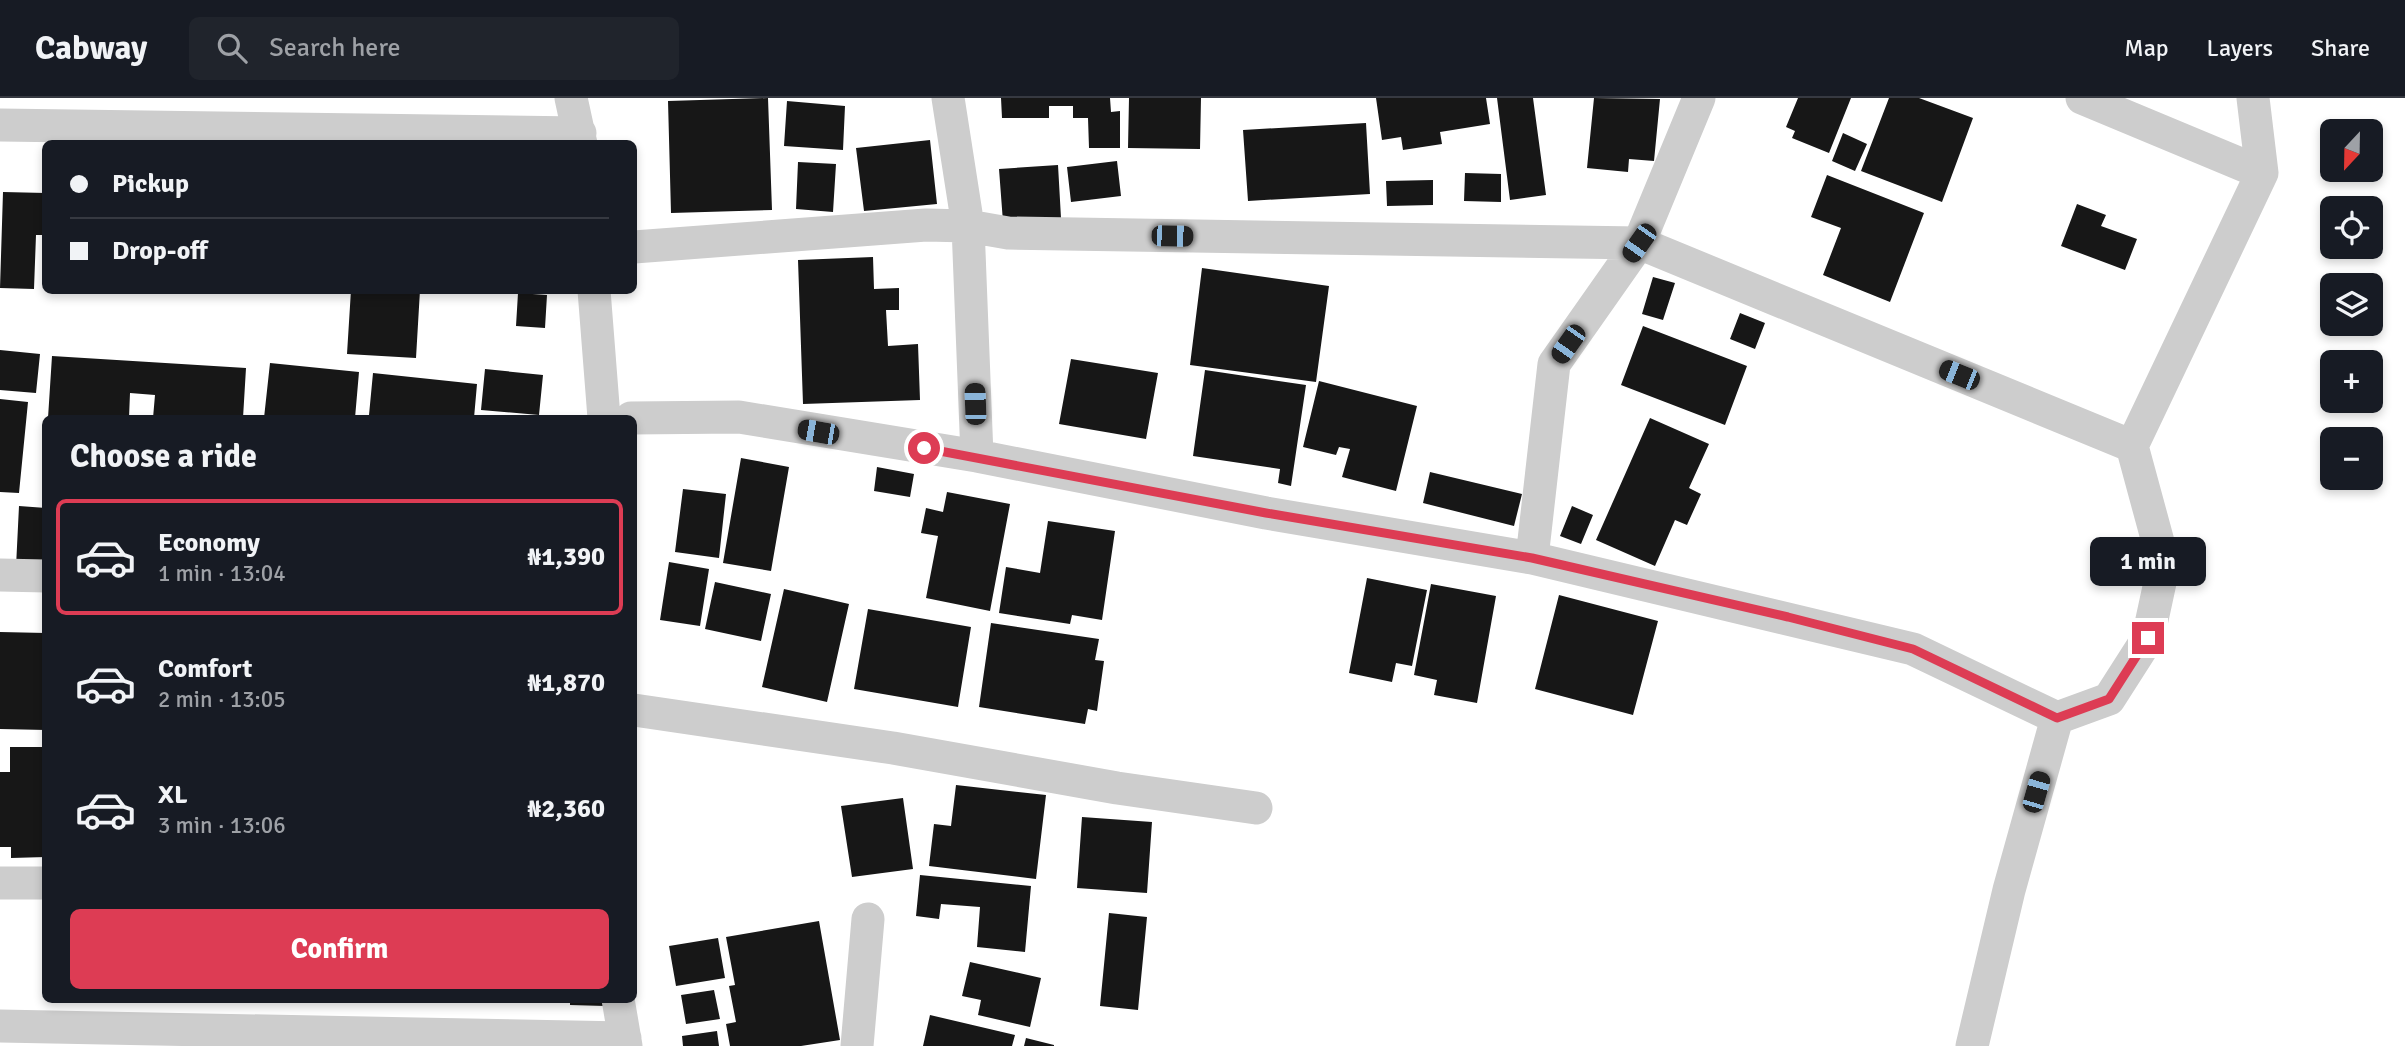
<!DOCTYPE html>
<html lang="en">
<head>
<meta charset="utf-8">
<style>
	:root { --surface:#171b24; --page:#20242c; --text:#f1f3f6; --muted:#9ea1a6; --line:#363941; --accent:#dd3c54 }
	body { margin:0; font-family:Signika,sans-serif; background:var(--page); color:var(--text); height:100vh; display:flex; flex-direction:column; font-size:26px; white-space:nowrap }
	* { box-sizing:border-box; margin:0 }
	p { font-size:23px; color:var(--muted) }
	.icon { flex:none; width:38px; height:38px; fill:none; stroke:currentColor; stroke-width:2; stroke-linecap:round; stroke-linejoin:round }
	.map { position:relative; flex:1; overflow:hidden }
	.details { position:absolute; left:42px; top:317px; width:595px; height:588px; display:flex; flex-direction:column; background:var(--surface); border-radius:10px; box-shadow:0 4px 10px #0003 }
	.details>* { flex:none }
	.hud { position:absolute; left:42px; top:42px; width:595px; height:154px; border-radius:10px; box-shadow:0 4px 10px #0003; display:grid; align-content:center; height:154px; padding:0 28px; background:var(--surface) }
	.needle { width:46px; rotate:202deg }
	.controls { position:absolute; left:2320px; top:21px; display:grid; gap:14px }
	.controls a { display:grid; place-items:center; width:63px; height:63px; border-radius:10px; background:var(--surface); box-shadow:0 4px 10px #0003; font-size:35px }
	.end { position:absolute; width:32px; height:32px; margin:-16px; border:9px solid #dd3c54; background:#fff; box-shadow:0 0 0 4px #fff }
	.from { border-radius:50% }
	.bubble { position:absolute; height:49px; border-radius:10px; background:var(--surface); box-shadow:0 4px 10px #0003; font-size:23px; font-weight:700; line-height:49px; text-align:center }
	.car { position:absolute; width:21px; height:42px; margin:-21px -10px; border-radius:9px; box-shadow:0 0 5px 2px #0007; background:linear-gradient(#222 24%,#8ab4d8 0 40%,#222 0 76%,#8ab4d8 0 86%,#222 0) }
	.hud b { display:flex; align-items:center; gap:24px; height:66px; font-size:26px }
	.hud b+b { border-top:2px solid var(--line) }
	.hud i { width:18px; height:18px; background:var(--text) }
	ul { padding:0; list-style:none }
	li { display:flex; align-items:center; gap:21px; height:116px; margin:0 14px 10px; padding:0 14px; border:4px solid transparent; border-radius:10px }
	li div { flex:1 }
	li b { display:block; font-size:26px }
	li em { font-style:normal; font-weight:700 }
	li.active { border-color:var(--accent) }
	li>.icon { width:63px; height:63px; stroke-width:1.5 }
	h2 { padding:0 28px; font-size:32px; line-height:84px }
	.action { display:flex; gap:14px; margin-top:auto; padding:14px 28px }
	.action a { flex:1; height:80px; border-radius:10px; background:var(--accent); color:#fff; font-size:28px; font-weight:700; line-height:80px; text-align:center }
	header { display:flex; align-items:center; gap:42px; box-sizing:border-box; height:98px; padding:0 35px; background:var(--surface); border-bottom:2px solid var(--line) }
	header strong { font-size:33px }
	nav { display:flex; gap:38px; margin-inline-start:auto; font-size:24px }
	.search { width:490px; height:63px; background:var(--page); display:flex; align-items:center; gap:18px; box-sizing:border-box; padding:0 24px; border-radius:10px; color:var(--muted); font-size:26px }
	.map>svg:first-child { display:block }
</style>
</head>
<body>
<header>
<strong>Cabway</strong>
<div class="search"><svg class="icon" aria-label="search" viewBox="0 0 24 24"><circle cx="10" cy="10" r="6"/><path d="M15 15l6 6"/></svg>Search here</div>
<nav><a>Map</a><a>Layers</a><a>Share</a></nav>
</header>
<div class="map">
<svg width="2405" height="948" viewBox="0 0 2405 948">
	<rect width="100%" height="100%" fill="#fff"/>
	<!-- building -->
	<path fill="#171717" d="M768 0 772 112 671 115 668 3Z
		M1001 0H1110L1111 14 1120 13V50H1089L1088 20H1073V8H1049V20H1002Z
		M1129 0H1201L1200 51 1128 50Z
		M1376 0H1486L1490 26 1440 34 1442 46 1403 52 1401 39 1382 42Z
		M1497 0H1533L1546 97 1510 102Z
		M1594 0 1660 1 1654 63 1629 61 1628 74 1587 70Z
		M1798 0H1851L1829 55 1792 40 1795 33 1786 29Z
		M1889 0H1919L1973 20 1942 104 1861 73Z
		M787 3 845 8 843 52 784 48Z
		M1366 25 1370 96 1248 103 1243 32Z
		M1843 35 1867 46 1855 73 1832 63Z
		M930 42 937 106 864 113 856 50Z
		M1117 63 1121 98 1071 104 1067 69Z
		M798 64 836 66 833 114 796 111Z
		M1058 67 1061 120 1003 124 999 71Z
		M1465 75 1501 76V104L1464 103Z
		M1827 77 1924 115 1890 204 1823 177 1841 130 1811 119Z
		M1433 82V107L1387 108 1386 83Z
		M3 94 46 95V137H36L34 191 0 190Z
		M2077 106 2106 117 2101 128 2137 141 2125 172 2061 148Z
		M873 159 874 191 899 190V212H886L888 248 918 246 920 302 803 306 798 162Z
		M1202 170 1329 188 1316 284 1190 267Z
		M1653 179 1675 185 1663 222 1642 216Z
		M351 192H420L416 260 347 256Z
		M518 195 547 197 545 230 516 228Z
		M1740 215 1765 225 1755 251 1730 241Z
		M1643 228 1747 268 1725 327 1621 287Z
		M0 252 40 256 36 295 0 292Z
		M52 258 246 270 243 320H153L155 297 130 295 129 320H48Z
		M1071 261 1158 275 1146 341 1059 326Z
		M270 265 359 274 355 320H264Z
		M485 271 543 277 539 317 481 312Z
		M1205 272 1306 287 1291 388 1278 385 1280 371 1193 358Z
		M373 275 477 286 474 320 369 317Z
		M1319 283 1417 308 1396 393 1342 379 1350 351 1339 349 1336 357 1303 349Z
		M0 301 28 304 19 395 0 394Z
		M1650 320 1709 346 1689 390 1701 396 1687 427 1675 422 1655 468 1596 442Z
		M741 360 789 369 771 473 723 465Z
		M877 369 914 376 910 399 874 393Z
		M1430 374 1522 396 1514 428 1423 405Z
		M683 391 726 396 719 460 675 454Z
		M947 394 1010 406 990 513 926 500 938 438 921 435 926 410 943 414Z
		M19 408 46 410V471L16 469Z
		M1572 408 1593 417 1581 446 1560 438Z
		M1048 423 1115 433 1102 522 1072 517 1070 526 999 515 1006 469 1040 475Z
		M669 464 709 471 700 528 660 522Z
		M1367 480 1427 492 1412 568 1396 565 1392 584 1349 575Z
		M715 484 771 496 761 543 705 531Z
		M1431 486 1496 498 1477 605 1434 597 1437 582 1414 577Z
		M784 491 849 506 827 604 762 589Z
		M1559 497 1658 523 1633 617 1535 591Z
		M868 511 971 529 958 609 854 591Z
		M991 525 1099 541 1095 562 1104 563 1097 613 1088 611 1085 626 979 609Z
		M0 534 46 535V632L0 631Z
		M10 649H46V759L11 760V749H0V674H10Z
		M956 687 1046 697 1036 781 929 768 934 726 951 728Z
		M903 700 913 771 852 779 841 708Z
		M1082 719 1152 724 1147 795 1077 790Z
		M920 777 1031 788 1025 854 977 849 980 809 941 806 939 821 916 818Z
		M1109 815 1147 819 1138 912 1100 908Z
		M819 823 840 942 801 948H730L726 926 736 924 729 888 735 887 726 839Z
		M718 840 725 880 676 888 669 848Z
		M970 864 1041 880 1030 929 978 917 981 902 962 898Z
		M714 892 720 921 686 926 681 897Z
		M570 901H605V908L570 907Z
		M930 917 1015 937 1012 948H923Z
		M717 933 719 948H683L682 938Z
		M1026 940 1054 947V948H1024Z"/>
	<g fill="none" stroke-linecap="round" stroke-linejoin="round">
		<!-- minor -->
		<path stroke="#cdcdcd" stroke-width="33" d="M571 0 581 46
			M948 0 968 128 977 358
			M2082 0 2262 75
			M0 27 580 35
			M634 149 926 127 968 128 1008 135 1639 145 1699 0
			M594 192 604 320
			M631 320 739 319 977 358 1266 415 1532 460 1913 551 2057 620 2009 792 1972 948
			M1532 460 1554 266 1639 145 2132 348 2262 75 2253 0
			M0 477 46 478
			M634 612 893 650 1117 690 1256 710
			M2057 620 2109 601 2148 540 2164 466 2132 348
			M0 785H46
			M618 901 626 948
			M0 928 625 940
			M857 948 868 821"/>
	</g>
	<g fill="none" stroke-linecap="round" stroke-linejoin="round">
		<!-- route -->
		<path stroke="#dd3c54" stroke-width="9" d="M924 350 1266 415 1532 460 1788 519 1913 551 2057 620 2109 601 2148 540"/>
	</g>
</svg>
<div class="controls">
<a><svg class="needle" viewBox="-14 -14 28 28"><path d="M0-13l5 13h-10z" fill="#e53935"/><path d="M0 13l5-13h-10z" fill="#9ea1a6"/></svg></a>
<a><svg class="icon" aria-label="locate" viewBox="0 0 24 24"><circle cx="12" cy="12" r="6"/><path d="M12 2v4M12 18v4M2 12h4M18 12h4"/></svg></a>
<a><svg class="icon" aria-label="layers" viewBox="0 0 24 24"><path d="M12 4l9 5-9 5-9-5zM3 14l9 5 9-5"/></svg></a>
<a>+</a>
<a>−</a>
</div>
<i class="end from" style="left:924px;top:350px"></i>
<i class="end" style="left:2148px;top:540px"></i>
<div class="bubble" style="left:2090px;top:439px;width:116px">1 min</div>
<i class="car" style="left:1172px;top:138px;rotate:91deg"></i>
<i class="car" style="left:1639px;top:145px;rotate:215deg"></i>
<i class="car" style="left:1568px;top:246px;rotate:215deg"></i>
<i class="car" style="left:1959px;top:277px;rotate:292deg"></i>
<i class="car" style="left:975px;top:306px;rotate:358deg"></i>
<i class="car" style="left:818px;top:334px;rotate:280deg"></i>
<i class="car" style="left:2036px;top:694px;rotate:16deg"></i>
<div class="hud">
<b><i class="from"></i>Pickup</b>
<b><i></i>Drop-off</b>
</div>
<section class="details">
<h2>Choose a ride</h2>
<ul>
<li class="active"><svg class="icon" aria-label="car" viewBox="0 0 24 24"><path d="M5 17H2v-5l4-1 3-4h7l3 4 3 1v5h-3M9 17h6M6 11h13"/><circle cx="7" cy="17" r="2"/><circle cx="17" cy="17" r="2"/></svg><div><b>Economy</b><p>1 min · 13:04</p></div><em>₦1,390</em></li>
<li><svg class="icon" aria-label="car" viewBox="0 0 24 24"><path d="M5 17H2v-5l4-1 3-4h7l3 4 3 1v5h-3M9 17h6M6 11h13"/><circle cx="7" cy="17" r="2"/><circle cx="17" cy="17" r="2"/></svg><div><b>Comfort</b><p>2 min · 13:05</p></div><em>₦1,870</em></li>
<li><svg class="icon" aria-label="car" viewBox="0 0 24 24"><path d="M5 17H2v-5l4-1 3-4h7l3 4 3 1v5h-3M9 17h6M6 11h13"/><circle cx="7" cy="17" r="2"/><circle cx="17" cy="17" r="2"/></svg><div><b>XL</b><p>3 min · 13:06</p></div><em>₦2,360</em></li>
</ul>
<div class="action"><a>Confirm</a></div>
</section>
</div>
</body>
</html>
